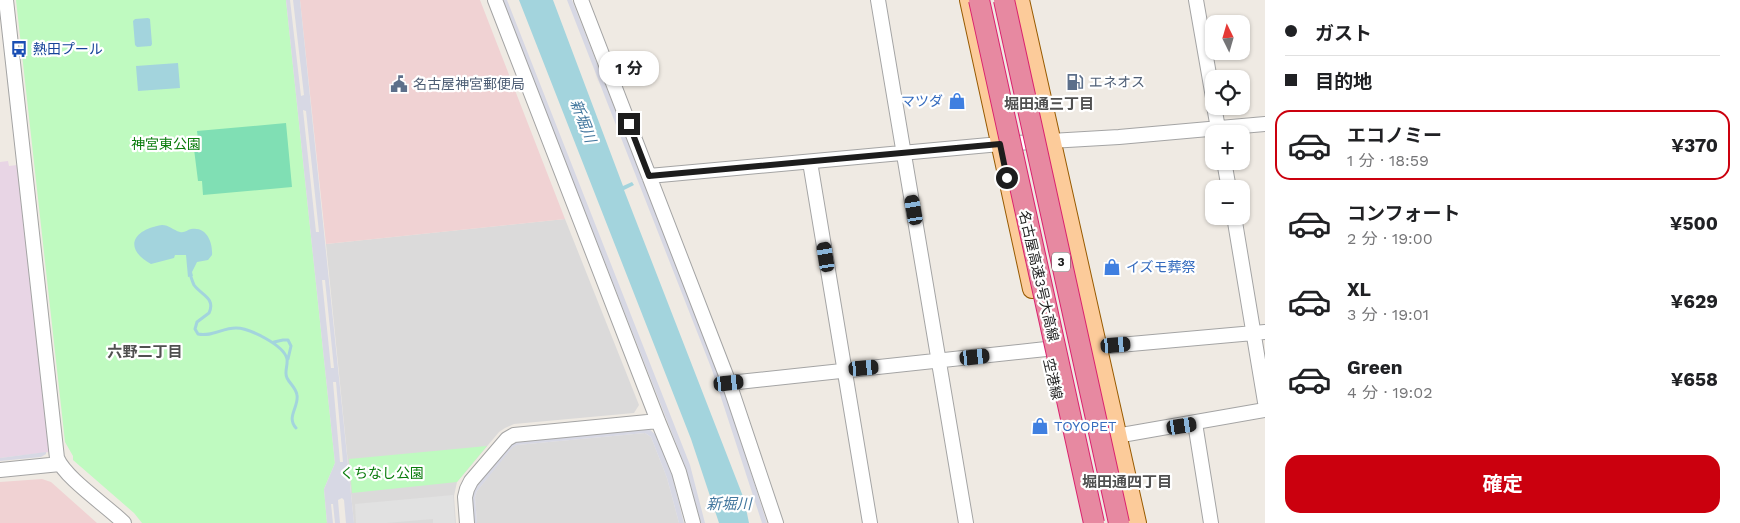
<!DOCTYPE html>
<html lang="ja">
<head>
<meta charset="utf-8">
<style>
	:root { --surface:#fff; --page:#f6f6f6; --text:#202124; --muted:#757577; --line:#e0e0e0; --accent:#cb000e }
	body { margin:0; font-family:"Work Sans","Noto Sans JP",sans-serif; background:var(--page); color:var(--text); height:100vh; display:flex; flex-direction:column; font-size:19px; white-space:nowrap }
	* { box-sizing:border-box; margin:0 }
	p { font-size:16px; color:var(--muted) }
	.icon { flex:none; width:28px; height:28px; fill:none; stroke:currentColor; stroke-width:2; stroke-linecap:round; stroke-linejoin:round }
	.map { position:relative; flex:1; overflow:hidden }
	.panel { display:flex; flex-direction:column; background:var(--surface); width:475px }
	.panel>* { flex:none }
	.banner { display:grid; align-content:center; height:110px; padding:0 20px; background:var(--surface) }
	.needle { width:32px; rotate:355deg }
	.controls { position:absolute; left:1205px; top:15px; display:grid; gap:10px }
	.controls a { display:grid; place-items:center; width:45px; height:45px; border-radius:10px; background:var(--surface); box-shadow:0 1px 4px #0004; font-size:25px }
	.end { position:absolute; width:22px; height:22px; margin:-11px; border:6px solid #1d1d1d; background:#fff; box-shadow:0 0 0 2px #fff }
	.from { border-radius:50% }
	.bubble { position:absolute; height:35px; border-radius:15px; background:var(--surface); box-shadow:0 1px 4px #0004; font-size:16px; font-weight:700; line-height:35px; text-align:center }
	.car { position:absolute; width:15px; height:30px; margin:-15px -8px; border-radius:6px; box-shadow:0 0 4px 1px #0007; background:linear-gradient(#222 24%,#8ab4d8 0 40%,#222 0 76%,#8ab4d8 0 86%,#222 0) }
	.banner b { display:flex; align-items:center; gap:18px; height:48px; font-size:19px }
	.banner b+b { border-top:1px solid var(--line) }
	.banner i { width:12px; height:12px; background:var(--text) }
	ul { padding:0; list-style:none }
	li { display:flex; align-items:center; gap:15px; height:70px; margin:0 10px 8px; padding:0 10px; border:2px solid transparent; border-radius:15px }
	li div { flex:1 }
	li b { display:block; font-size:19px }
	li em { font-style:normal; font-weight:700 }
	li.active { border-color:var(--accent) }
	li>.icon { width:45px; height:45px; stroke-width:1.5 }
	.primary-button { display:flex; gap:10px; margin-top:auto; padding:10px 20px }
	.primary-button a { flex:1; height:58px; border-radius:15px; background:var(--accent); color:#fff; font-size:20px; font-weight:700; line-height:58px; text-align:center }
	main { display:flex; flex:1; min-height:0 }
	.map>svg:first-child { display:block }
</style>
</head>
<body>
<main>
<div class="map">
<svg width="1265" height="523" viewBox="0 0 1265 523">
	<rect width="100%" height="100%" fill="#efeae3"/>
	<!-- residential -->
	<path fill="#dbdada" d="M565 219 639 405 634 413 514 424 505 428 499 432 457 482 454 496 456 523H354L326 244Z
		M645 433 651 437 667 478 679 523H477L475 497 477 491 512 447 517 445Z"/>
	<!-- commercial -->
	<path fill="#f0d2d3" d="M300 0H480L565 219 326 244Z
		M42 479 51 482 97 523H0V482Z"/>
	<!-- industrial -->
	<path fill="#e8d5e5" d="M8 161 9 166 17 165 49 452 0 458V162Z"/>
	<!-- park -->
	<path fill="#bffac0" d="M16 0H286L335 463 324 489 327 523H142L134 513 73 460V456L65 442Z
		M487 446 457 482 352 493 349 459Z"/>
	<!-- pitch -->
	<path fill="#80dfb4" d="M286 123 292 187 203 195 202 181H198L194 149 199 148 197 131Z"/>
	<!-- parking -->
	<path fill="#e1e1e1" d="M453 495 455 523H433V519L386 523H356L355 504Z"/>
	<!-- plaza -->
	<path fill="#d7d8e4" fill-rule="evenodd" d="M286 0H290L301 96 304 95 293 0H300L354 523H346L344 500 342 498 338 500 340 523H335L333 504H331L333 523H327L324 489 335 463ZM303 110 306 111 319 232H316ZM322 280H325L334 368H331ZM333 382H336L343 462H340Z
		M502 0H507L690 465 705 523H701L686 469Z
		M567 0H572L696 316 731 411 767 523H762L712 370Z
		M648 428 656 435 672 475 684 523H679L667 478 651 437 645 433 517 445 512 448 477 491 475 497 477 523H472L471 490 515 440Z
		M46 452V454L41 457 0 461V458Z"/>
	<!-- water -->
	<path fill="#a3d4dd" d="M519 0H553L623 186 632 182 634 185 624 190 744 499 749 523H719L691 439Z
		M148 18 150 19 152 44 151 46 137 47 135 45 133 21 135 19Z
		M178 63 180 88 138 91 136 66Z
		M162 225C169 225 173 230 180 232 185 233 187 230 191 229 207 226 213 243 212 255L208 260 197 262 192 272 193 276 188 277 186 255H175L174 258 151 264C122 248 134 229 162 225Z"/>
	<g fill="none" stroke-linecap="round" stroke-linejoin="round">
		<!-- stream -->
		<path stroke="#a3d4dd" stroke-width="3" d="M191 277C192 280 193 283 194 285 201 295 216 298 209 313L197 322 195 329 198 334C212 337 222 328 236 328 249 328 284 345 287 359 288 365 284 373 287 378 290 384 296 388 297 395 299 407 286 417 296 428
			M274 342 283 340H288L291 346 288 359"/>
		<!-- minor casing -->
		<g stroke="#a4a4a4" stroke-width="16">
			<path id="minor" d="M6 0 57 458C66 479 106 505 124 523
				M495 0 658 421 679 472 693 523
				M581 0 729 383 776 523
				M878 0 966 523
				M1196 0 1214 103
				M1214 106 1219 134
				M1224 161 1229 189
				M810 162 870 523
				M649 176 1000 144 1119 137 1265 124
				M1234 216 1265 402
				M1097 347 1265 332
				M729 383 1046 349
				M1195 423 1211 523
				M1116 436 1265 410
				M0 470 60 464
				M467 523 465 497 467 489 471 481 507 439 514 435 658 421"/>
		</g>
		<!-- major casing -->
		<g stroke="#975a00" stroke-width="20">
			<path id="major" d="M969 0 1032 289
				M1020 0 1137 523"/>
		</g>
		<!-- minor -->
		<use href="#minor" stroke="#fff" stroke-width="14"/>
		<!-- major -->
		<use href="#major" stroke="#fccb9a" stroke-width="18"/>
		<!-- highway-bridge casing -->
		<g stroke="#da226e" stroke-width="22" stroke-linecap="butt">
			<path id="highway-bridge" d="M979 0 1094 523
				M1004 0 1119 523"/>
		</g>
		<!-- highway-bridge -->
		<use href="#highway-bridge" stroke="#e789a1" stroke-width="20"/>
	</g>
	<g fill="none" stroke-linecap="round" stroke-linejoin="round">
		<!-- route -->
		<path stroke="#1d1d1d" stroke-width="6" d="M629 124 649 176 1000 144 1007 178"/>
	</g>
	<!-- icons -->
	<defs>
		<g id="bus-bare" transform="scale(1.35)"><path d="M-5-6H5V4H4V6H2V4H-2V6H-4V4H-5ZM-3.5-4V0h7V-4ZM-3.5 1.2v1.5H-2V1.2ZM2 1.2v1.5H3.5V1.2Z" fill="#1a4fb4" stroke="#fff" stroke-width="2.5" paint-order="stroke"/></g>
		<g id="fuel-bare" transform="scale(1.35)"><path d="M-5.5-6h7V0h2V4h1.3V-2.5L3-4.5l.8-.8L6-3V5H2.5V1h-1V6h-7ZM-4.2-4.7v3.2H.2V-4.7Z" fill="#5c6f8a" stroke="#fff" stroke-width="2.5" paint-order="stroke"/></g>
		<g id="civic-bare" transform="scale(1.35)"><path d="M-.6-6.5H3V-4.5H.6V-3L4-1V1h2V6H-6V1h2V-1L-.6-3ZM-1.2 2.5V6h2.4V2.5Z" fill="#5c6f8a" stroke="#fff" stroke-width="2.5" paint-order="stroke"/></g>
		<g id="shop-bare" transform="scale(1.35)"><path d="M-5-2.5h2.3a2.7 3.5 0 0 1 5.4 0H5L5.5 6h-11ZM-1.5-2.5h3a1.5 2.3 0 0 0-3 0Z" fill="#3f7fe0" stroke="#fff" stroke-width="2.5" paint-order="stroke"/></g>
	</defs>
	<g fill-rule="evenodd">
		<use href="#bus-bare" x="19" y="49"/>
		<use href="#fuel-bare" x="1075" y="82"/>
		<use href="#civic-bare" x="399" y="84"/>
		<use href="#shop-bare" x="957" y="101"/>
		<use href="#shop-bare" x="1112" y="267"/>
		<use href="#shop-bare" x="1040" y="426"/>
	</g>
	<g text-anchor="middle" stroke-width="4.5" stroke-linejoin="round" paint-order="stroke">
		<!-- shield labels -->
		<rect fill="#fff" stroke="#616161" stroke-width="1" x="1052" y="252.5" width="18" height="19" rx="4"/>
		<g font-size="12" font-weight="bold" fill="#1d1d1d">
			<text x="1061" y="266">3</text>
		</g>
		<!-- transit labels -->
		<g font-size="14" fill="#164399" stroke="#fff" text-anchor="start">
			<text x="33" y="54">熱田プール</text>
		</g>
		<!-- service labels -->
		<g font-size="14" fill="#4e5e75" stroke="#fff" text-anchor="start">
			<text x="1089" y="87">エネオス</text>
			<text x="413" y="89">名古屋神宮郵便局</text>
		</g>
		<!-- shop labels -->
		<g font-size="14" fill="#366cbe" stroke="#fff" text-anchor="start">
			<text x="943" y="106" text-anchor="end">マツダ</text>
			<text x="1126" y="272">イズモ葬祭</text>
			<text x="1054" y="431">TOYOPET</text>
		</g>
		<!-- park labels -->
		<g font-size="14" fill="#0a7c0c" stroke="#fff">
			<text x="166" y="149">神宮東公園</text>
			<text x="382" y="478">くちなし公園</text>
		</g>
		<!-- street labels -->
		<g font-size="14" fill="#1d1d1d" stroke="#fff">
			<text transform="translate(1039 276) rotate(77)" y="5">名古屋高速3号大高線</text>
			<text transform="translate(1053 379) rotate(77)" y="5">空港線</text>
		</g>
		<!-- neighbourhood labels -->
		<g font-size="15" font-weight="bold" fill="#505050" stroke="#fff">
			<text x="1049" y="109">堀田通三丁目</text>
			<text x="145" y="357">六野二丁目</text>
			<text x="1127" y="487">堀田通四丁目</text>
		</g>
		<!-- water labels -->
		<g font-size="15" font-style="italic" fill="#43779e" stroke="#fff">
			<text transform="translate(583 121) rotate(69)" y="5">新堀川</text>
			<text x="729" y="509">新堀川</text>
		</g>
	</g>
</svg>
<div class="controls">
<a><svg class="needle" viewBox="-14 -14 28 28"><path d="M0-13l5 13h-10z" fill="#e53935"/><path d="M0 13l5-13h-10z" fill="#757577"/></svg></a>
<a><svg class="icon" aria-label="locate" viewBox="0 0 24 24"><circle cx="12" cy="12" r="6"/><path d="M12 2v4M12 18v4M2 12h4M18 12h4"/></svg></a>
<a>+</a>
<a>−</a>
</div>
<i class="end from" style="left:1007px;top:178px"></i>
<i class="end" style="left:629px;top:124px"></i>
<div class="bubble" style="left:599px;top:51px;width:60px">1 分</div>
<i class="car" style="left:914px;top:210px;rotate:350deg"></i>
<i class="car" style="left:826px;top:257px;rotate:351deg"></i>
<i class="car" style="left:1116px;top:345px;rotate:85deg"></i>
<i class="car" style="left:975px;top:357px;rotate:84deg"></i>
<i class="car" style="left:864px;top:368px;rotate:85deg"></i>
<i class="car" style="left:729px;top:383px;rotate:84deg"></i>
<i class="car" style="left:1182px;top:426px;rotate:81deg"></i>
</div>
<section class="panel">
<div class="banner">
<b><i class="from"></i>ガスト</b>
<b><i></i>目的地</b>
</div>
<ul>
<li class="active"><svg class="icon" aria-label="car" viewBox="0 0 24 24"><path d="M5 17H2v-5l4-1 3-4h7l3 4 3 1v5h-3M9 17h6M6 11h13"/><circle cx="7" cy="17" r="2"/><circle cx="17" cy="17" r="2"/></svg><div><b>エコノミー</b><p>1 分 · 18:59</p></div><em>¥370</em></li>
<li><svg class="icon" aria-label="car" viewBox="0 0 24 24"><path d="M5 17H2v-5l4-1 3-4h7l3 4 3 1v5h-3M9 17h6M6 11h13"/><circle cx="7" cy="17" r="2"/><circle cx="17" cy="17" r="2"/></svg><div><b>コンフォート</b><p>2 分 · 19:00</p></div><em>¥500</em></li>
<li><svg class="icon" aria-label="car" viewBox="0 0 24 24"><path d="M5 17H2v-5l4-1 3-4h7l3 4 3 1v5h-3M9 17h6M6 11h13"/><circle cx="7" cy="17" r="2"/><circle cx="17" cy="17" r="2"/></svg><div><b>XL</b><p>3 分 · 19:01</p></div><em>¥629</em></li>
<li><svg class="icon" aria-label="car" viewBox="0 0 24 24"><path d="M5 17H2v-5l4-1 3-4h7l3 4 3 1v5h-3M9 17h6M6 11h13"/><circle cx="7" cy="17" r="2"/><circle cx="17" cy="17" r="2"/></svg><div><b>Green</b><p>4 分 · 19:02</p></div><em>¥658</em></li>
</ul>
<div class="primary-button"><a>確定</a></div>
</section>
</main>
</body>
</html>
